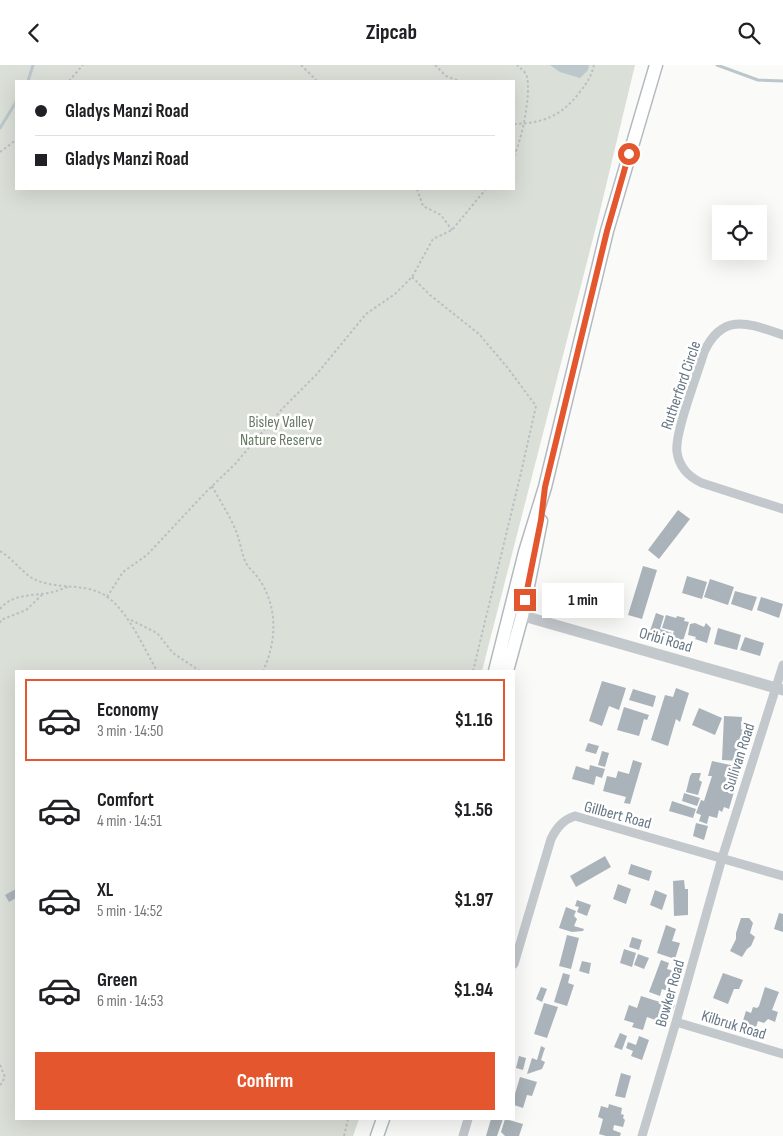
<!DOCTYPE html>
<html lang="en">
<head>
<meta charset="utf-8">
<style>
	:root { --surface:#fff; --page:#f6f6f6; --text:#202124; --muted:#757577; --line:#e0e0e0; --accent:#e4572e }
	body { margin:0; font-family:"Sofia Sans Condensed",sans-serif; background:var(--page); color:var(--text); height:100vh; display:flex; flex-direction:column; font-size:19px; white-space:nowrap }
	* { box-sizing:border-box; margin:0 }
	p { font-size:16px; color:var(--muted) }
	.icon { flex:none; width:28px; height:28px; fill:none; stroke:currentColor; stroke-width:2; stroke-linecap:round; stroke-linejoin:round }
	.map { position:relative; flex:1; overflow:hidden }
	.panel { position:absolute; left:15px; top:605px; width:500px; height:450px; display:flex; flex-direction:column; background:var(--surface); border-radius:0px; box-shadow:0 5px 20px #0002 }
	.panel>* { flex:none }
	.hud { position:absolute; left:15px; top:15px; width:500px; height:110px; border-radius:0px; box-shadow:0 5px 20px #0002; display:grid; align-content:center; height:110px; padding:0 20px; background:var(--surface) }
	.controls { position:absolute; left:712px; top:140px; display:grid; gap:10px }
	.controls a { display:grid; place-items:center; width:55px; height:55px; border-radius:0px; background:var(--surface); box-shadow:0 5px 20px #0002; font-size:25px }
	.end { position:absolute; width:22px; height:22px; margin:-11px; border:6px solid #e4572e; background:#fff; box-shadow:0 0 0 2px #fff }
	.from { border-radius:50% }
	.bubble { position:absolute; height:35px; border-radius:0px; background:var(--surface); box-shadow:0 5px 20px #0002; font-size:16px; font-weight:700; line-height:35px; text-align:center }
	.hud b { display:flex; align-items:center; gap:18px; height:48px; font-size:19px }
	.hud b+b { border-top:1px solid var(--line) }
	.hud i { width:12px; height:12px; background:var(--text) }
	ul { padding:9px 0 0; list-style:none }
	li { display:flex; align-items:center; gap:15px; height:82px; margin:0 10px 8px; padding:0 10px; border:2px solid transparent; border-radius:0px }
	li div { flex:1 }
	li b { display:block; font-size:19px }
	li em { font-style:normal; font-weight:700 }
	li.selected { border-color:var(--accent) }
	li>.icon { width:45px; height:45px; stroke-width:1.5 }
	.primary-button { display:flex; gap:10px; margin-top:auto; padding:10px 20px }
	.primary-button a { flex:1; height:58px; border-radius:0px; background:var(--accent); color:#fff; font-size:20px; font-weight:700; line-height:58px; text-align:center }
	header { display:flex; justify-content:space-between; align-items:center; height:65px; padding:0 20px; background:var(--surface); font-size:22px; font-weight:700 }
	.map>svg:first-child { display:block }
</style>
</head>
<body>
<header><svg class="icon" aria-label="back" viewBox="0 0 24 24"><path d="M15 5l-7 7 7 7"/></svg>Zipcab<svg class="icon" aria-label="search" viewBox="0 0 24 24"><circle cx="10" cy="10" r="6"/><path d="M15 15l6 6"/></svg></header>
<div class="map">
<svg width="783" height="1071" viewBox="0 0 783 1071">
	<rect width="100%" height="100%" fill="#fafaf8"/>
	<!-- green -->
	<path fill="#dadfd7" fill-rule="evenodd" d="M0 0H635L598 154 482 606H16V1054H359L353 1071H0ZM16 16H514V124H16Z"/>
	<!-- water -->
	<path fill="#bbc7cb" d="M550 0H589L588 5 580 13 560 7Z"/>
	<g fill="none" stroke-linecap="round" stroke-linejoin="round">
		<!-- stream -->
		<path stroke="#bbc7cb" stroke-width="3" d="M717 0 758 15 783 16
			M28 16 33 0
			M0 63 16 37"/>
	</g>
	<!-- building -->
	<path fill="#aab3b9" d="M678 445 690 454 659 494 648 485Z
		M643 501 657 505 642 554 628 550Z
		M687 511 707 517 702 534 682 528Z
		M710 514 734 522 728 540 704 532Z
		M735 526 757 532 752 546 731 539Z
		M761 532 783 539 779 553 757 545Z
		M656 548 664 551 660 564 672 568 670 575 649 569Z
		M666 550 676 553 677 551 685 553 684 556 689 557 682 579 671 575 674 566 662 563Z
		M695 558 704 562 706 558 711 563 707 578 695 574 696 572 688 570 690 559Z
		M718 563 741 570 737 585 714 579Z
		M745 572 764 578 760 591 740 585Z
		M602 616 626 623 619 645 609 641 602 661 589 656Z
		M676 623 689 628 680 657 676 654 668 681 651 675 665 630 673 632Z
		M633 624 656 631 653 642 629 635Z
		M624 642 649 650 647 655 644 654 639 671 617 665Z
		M699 643 722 653 715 670 692 660Z
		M724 651 742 652 741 664 744 665V673L741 676 740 696 722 695Z
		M588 678 599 681 596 689 585 686Z
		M602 686 609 688 605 702 598 700Z
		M633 695 642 698 630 739 624 738 626 732 603 726 607 711 616 713 618 706 629 709Z
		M712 696 735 701 732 713 733 718 736 720 729 744 724 742 722 747 719 745 717 753 709 751 707 759 699 756 701 750 696 748 701 735 704 736 712 711H708Z
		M590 700 605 704 602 713 596 711 594 720 572 714 576 701 589 705Z
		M692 708H701L699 715 702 717 698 730 686 727 690 711Z
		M684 728 700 733 697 741 682 736Z
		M672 736 696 744 693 753 669 746Z
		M696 758 708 761 704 775 693 771Z
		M605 791 611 802 576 822 570 811Z
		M631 799 652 806 649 816 628 809Z
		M684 815 685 824H688V850L674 851 673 816Z
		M618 819 631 824 626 839 613 834Z
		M16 824V833L9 837 5 830Z
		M655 825 667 830 662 845 650 840Z
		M577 835 591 840 587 851 577 847 579 842 575 841Z
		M566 842 576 846 574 851 577 854 574 861 584 864 583 866 572 867 559 863Z
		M779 848 783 849V867L774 864Z
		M741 853H749L753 858 750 868 755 872 751 881 747 884 742 892 730 886 736 874V868Z
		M666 860 676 864 672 876 680 878 675 894 657 888Z
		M567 870 579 873 571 904 559 901Z
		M632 872 642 875 639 885 629 882Z
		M624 884 636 888 632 902 620 898Z
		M638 889 649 893 644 904 634 900Z
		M661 895 669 898 667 904 674 906 667 926 662 924 660 931 649 927Z
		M582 896 591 898 589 909 579 906Z
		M563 908 570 910 568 918 574 920 567 941 554 937Z
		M723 908 743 915 739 924H734L728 939 713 933Z
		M541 922 547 924 542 937 536 934Z
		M765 922 779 927 772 945 778 947 775 957 768 954 764 958 758 956 753 972 739 968 746 946 751 948 753 942 757 943 759 941Z
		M641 931 663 938 658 956 647 952 643 965 632 962 634 958 624 955 629 940 637 943Z
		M544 938 558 942 547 973 534 969Z
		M666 938 675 940 670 951 662 948Z
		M620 968 627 971 622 985 614 982Z
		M639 971 649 975 642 995 631 991 633 986 626 983 628 977 636 980Z
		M541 981 545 983 541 995 545 997 542 1004 527 1009 532 993 537 995Z
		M519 991 526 993 523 1005 516 1003Z
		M621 1008 631 1011 625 1033 615 1031Z
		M520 1012 537 1017 532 1031 527 1030 523 1043 514 1040V1032Z
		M609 1039 622 1043 621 1049 624 1050 623 1053 625 1055 623 1062 614 1060 613 1065 621 1068 620 1071H606L599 1069 603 1054 598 1052 601 1041 608 1043Z
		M491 1054H503L497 1071H486Z
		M505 1054 523 1059 519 1071H505L501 1067Z"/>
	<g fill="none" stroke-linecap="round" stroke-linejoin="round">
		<!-- secondary casing -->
		<g stroke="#b3babf" stroke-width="15">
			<path id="secondary" d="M495 606 525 487 545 422 607 166 656 0
				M507 606 522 551 541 456
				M377 1071 383 1054"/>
		</g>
		<!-- path -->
		<path stroke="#bbbfc2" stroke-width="2" stroke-dasharray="2.5 2.5" stroke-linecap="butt" d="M301 0 317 16
			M435 0 446 11 459 16
			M69 16 83 0
			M514 59C544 58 561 51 579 28 587 18 591 12 594 0
			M0 87 16 75
			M514 91C522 74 531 30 527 12 526 7 521 4 517 0
			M417 124 423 141 441 150 452 165
			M412 212 430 230 479 269 507 302 536 341 520 412 473 606
			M212 421C220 436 230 451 236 466 240 475 241 486 245 496 248 503 255 508 259 514 278 542 277 576 263 606
			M0 486C12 493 21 506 32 513 52 524 76 519 96 526 124 535 143 582 157 606
			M107 532 123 507 147 490 205 428 235 399 283 343 316 310 366 249 395 229 412 212 433 174 452 165 486 124
			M0 544C12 529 31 531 48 528 55 527 61 524 68 522
			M131 555 157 568 173 588 200 606
			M0 558 1 555 26 545 43 529
			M0 1000 5 1012 0 1021
			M344 1071 348 1054"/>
		<!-- minor -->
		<path stroke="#c3c8cc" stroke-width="9" d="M783 270C750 259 723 246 704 287 698 308 674 369 677 387 679 402 689 412 702 418L783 444
			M514 899 551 774C557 762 563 755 575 751L783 811
			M676 957 783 989
			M463 1071 468 1054
			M642 1071 676 957 722 793 783 600"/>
		<!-- tertiary -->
		<path stroke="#c3c8cc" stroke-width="11" d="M513 548 783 625"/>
		<!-- secondary -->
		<use href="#secondary" stroke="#fff" stroke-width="12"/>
	</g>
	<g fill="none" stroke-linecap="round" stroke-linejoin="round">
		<!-- route -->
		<path stroke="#e4572e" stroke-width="6" d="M525 535 541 455 545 422 607 166 629 89"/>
	</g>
	<g text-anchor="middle" stroke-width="5" stroke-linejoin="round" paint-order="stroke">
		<!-- street labels -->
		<g font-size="16" fill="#657683" stroke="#fff">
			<text transform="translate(680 320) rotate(-71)" y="6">Rutherford Circle</text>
			<text transform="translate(666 574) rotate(16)" y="6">Oribi Road</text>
			<text transform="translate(738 692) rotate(-72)" y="6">Sullivan Road</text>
			<text transform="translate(618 749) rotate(15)" y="6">Gillbert Road</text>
			<text transform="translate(669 928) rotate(-74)" y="6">Bowker Road</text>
			<text transform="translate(734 959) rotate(17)" y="6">Kilbruk Road</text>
		</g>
		<!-- park labels -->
		<g font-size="16" fill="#687a64" stroke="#fff">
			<text x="281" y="362">Bisley Valley<tspan x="281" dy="18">Nature Reserve</tspan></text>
		</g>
	</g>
</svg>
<div class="controls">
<a><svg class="icon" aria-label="locate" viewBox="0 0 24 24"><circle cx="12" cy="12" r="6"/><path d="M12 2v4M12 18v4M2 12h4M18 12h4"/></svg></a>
</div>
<i class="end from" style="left:629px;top:89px"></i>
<i class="end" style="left:525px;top:535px"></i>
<div class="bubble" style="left:542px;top:518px;width:82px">1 min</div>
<div class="hud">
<b><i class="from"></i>Gladys Manzi Road</b>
<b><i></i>Gladys Manzi Road</b>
</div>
<section class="panel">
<ul>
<li class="selected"><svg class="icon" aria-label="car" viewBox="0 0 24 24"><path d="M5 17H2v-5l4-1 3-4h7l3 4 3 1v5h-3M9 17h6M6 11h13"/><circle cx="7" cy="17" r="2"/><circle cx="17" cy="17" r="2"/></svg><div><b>Economy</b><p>3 min · 14:50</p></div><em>$1.16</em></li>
<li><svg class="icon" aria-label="car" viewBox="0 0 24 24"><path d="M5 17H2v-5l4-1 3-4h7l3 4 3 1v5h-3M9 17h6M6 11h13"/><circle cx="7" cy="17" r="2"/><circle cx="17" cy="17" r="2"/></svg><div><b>Comfort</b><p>4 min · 14:51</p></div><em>$1.56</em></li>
<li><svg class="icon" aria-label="car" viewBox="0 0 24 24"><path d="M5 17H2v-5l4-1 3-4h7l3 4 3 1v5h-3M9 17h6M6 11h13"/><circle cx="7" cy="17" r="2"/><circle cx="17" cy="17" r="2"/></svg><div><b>XL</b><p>5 min · 14:52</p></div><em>$1.97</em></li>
<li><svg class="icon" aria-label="car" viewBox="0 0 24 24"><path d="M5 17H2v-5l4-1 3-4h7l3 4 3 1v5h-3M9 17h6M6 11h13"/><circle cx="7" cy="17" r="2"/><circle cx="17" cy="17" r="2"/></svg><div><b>Green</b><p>6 min · 14:53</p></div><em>$1.94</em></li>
</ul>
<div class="primary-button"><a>Confirm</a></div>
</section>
</div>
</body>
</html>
